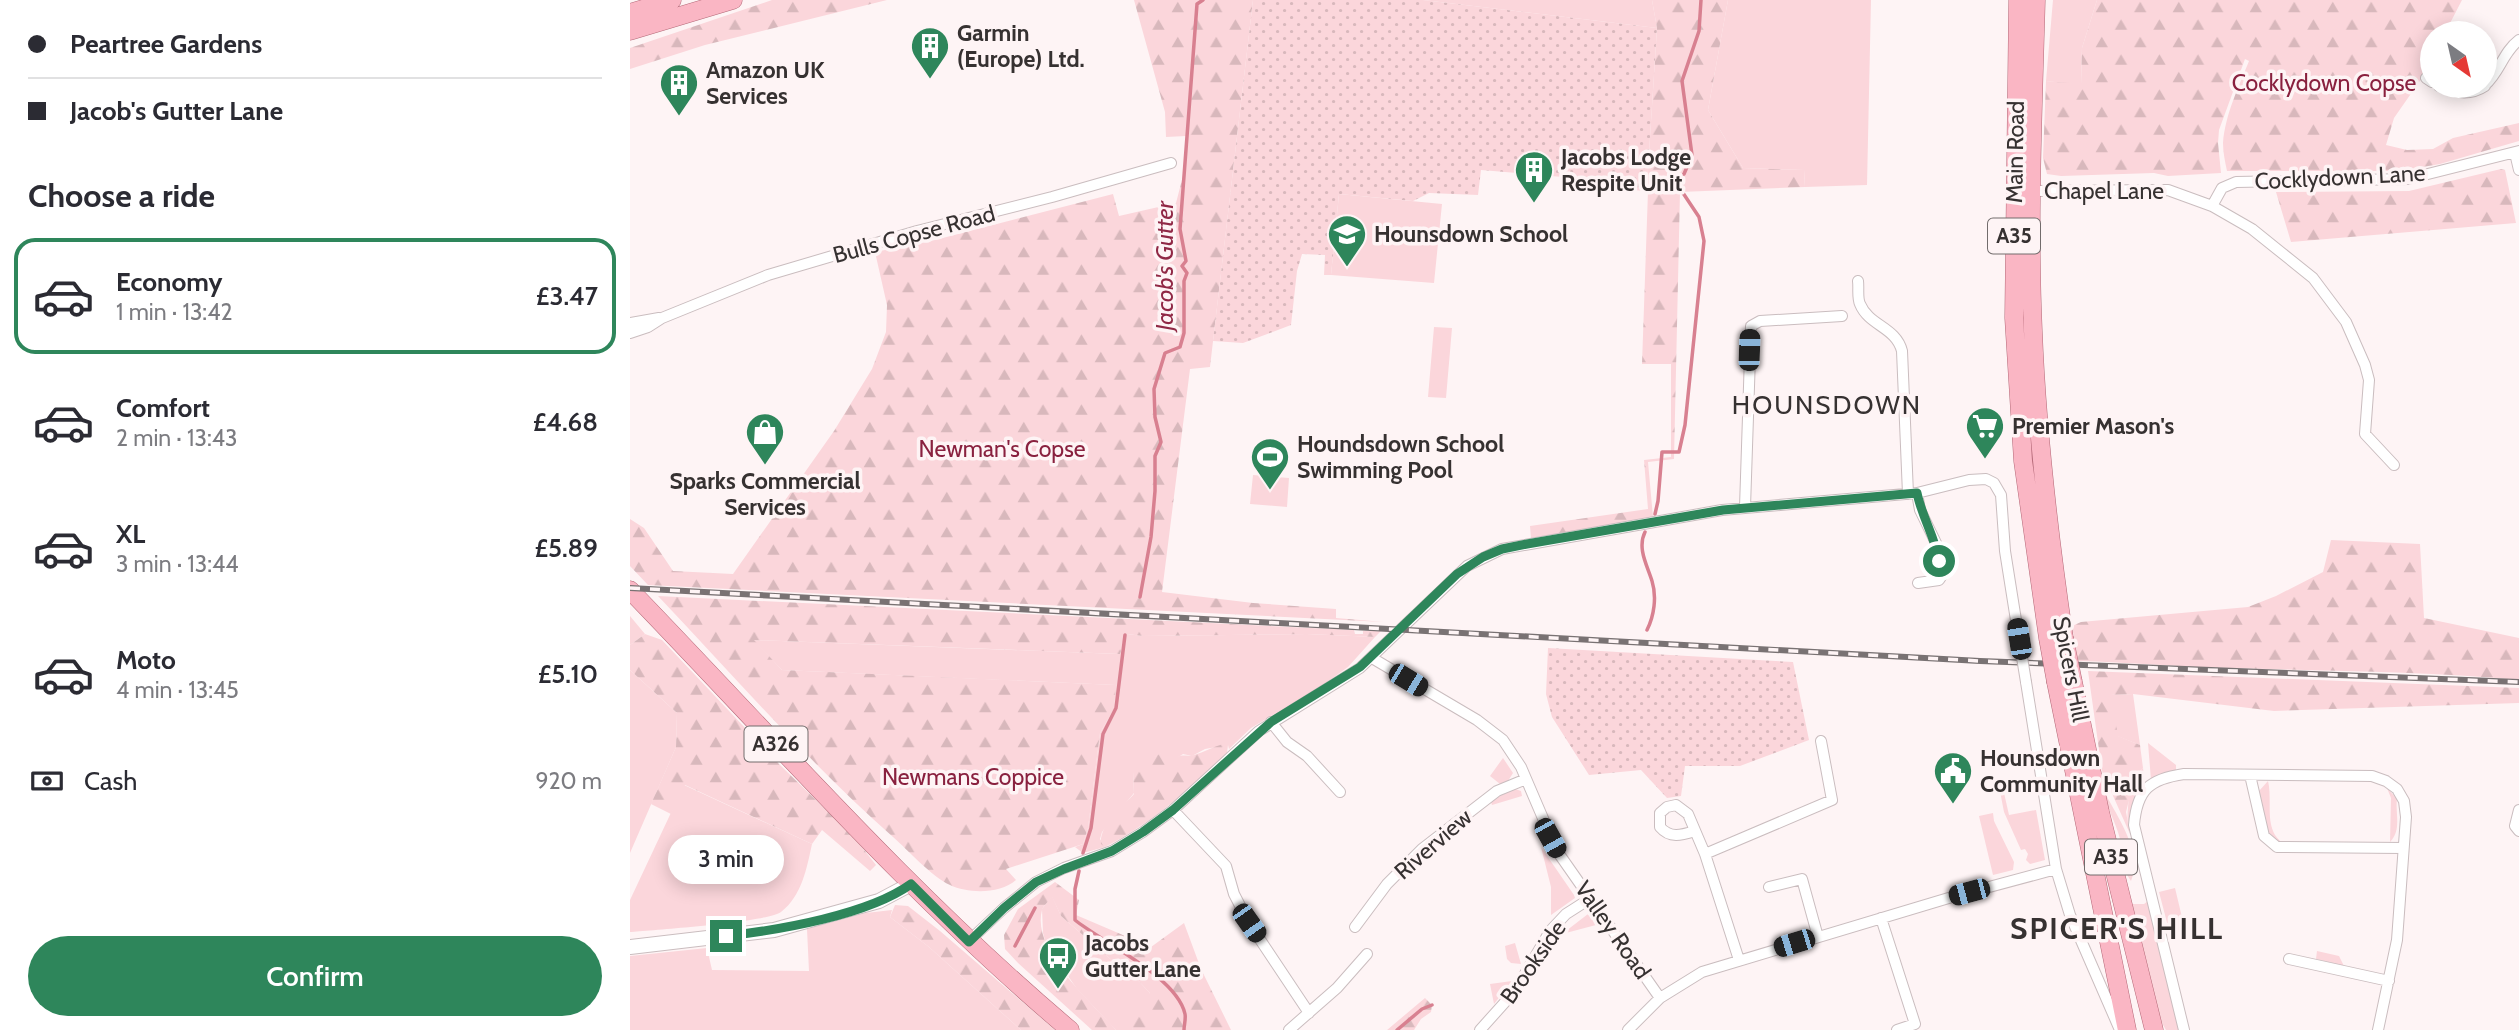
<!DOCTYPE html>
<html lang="en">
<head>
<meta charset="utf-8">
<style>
	:root { --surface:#fff; --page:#f2f2f3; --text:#2b2b33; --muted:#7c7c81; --line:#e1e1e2; --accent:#2e865b }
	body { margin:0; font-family:Cabin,sans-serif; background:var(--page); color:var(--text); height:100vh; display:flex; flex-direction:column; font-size:26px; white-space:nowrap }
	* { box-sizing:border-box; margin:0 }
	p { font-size:23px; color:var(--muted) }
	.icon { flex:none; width:38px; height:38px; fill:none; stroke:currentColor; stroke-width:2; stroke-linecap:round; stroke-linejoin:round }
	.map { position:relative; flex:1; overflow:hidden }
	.side { display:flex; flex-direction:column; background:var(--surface); width:630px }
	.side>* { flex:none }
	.hud { display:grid; align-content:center; height:154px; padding:0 28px; background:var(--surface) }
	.needle { width:46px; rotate:146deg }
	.fabs { position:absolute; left:1790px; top:21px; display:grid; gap:14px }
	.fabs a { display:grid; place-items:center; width:77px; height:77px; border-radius:50%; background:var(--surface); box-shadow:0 4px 18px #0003; font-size:35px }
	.end { position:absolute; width:32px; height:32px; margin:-16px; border:9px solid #2e865b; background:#fff; box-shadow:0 0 0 4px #fff }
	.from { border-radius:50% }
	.bubble { position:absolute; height:49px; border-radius:24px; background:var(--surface); box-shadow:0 4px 18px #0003; font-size:23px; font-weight:600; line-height:49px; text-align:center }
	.car { position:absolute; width:21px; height:42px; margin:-21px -10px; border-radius:9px; box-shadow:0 0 5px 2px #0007; background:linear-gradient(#222 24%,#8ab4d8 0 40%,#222 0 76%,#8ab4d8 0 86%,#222 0) }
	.hud b { display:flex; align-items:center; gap:24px; height:66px; font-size:26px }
	.hud b+b { border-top:2px solid var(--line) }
	.hud i { width:18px; height:18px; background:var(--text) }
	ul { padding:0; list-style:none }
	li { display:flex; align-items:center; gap:21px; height:116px; margin:0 14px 10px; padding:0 14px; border:4px solid transparent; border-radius:21px }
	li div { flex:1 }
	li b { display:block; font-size:26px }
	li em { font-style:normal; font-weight:600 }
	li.current { border-color:var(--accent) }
	li>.icon { width:63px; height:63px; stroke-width:1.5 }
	h2 { padding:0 28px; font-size:32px; line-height:84px }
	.pay { display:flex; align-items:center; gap:18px; height:77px; padding:0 28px; font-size:26px }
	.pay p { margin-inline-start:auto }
	.primary-button { display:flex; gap:14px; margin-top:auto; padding:14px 28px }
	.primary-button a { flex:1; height:80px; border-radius:42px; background:var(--accent); color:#fff; font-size:28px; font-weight:600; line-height:80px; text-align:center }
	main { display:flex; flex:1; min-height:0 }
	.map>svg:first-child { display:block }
</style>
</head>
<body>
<main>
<section class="side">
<div class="hud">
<b><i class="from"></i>Peartree Gardens</b>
<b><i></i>Jacob's Gutter Lane</b>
</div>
<h2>Choose a ride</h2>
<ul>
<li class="current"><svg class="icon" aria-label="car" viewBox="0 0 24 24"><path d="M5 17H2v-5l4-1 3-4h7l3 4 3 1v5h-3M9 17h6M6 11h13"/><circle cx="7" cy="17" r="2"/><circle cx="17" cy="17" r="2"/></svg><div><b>Economy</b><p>1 min · 13:42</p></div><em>£3.47</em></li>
<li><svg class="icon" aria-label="car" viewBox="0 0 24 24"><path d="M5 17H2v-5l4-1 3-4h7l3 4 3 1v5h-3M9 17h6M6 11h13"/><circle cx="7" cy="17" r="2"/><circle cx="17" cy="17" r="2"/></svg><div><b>Comfort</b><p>2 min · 13:43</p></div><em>£4.68</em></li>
<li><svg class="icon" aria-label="car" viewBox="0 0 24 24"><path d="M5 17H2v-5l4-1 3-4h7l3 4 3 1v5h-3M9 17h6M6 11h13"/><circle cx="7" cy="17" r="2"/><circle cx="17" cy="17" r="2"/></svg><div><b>XL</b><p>3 min · 13:44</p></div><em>£5.89</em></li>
<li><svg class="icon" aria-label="car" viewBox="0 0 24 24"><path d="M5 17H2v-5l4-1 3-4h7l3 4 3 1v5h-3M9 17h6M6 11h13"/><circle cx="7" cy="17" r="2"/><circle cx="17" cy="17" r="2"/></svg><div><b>Moto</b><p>4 min · 13:45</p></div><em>£5.10</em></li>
</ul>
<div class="pay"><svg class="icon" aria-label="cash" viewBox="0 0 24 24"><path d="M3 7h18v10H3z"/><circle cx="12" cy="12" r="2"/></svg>Cash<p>920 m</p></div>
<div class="primary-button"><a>Confirm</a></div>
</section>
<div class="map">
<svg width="1889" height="1030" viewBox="0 0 1889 1030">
	<defs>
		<pattern id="forest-firs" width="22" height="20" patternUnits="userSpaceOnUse" patternTransform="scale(1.75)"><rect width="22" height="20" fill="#fbd6db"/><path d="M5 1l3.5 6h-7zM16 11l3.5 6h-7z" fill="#d8b8bc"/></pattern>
		<pattern id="park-dots" width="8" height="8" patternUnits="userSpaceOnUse" patternTransform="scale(1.75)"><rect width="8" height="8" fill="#fbd6db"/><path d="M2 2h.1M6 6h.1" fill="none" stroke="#d8b8bc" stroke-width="1.8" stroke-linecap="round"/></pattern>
	</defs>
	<rect width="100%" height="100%" fill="#fef4f5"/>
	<!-- grass -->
	<path fill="#fbd6db" d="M793 0H1022L1027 28Z
		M1098 0H1241L1237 185 1175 187 1174 170 1113 168 1078 110Z
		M1423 0H1467L1452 48 1451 85 1416 81Z
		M709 194 812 204 804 283 701 275Z
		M804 327 822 328 816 398 798 397Z
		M623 475 659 478 657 507 620 504Z
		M0 616 15 634 0 645Z
		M497 634 513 636 677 634 745 637 718 667 687 689 621 728 599 749 598 745 575 749 562 756 553 754 547 758 537 750C525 757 514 762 503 771L504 793 472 832 470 839 475 847 453 853 445 847 453 844 458 828 470 733 484 709 485 685 152 670 123 640 489 654Z
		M0 670 47 713 46 747 0 853Z
		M1503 694 1510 745 1487 736 1480 695Z
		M1518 743 1546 765V770L1533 773 1521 780Z
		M873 758 883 773 878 781 870 784 860 776Z
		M1513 768C1516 789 1501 804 1498 825 1496 810 1501 798 1497 784Z
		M1368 781 1372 784 1379 815 1406 810 1415 860 1400 864 1396 860 1398 854 1395 849 1391 850 1374 812Z
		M1638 781C1643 801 1633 830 1653 843 1631 838 1632 810 1629 791Z
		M54 785 182 844C177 867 172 896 151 912 138 922 24 930 0 932V900Z
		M1757 788 1767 799C1765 813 1772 830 1760 842L1761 798Z
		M885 789 891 791 892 796 862 805 861 802 863 799Z
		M1474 791C1487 817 1513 851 1501 881 1491 868 1493 855 1490 839 1486 822 1476 808 1474 791Z
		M1363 813 1364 821 1384 862 1383 870 1363 875 1349 816Z
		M911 847 944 895 945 898 921 915V887Z
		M1545 888 1555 930 1540 934 1529 892Z
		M422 896 431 916 485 963 501 973 520 993 502 1025 503 1030H486L447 989 416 944 413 933 412 909Z
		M1518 901 1551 1030H1536L1528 1016 1499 904H1514Z
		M262 910 260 917 299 947 391 1030H0V956L77 948 82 970 179 971 177 929 236 913Z
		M958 914 966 925 932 934Z
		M885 943 891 964 881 963 877 959 875 946Z
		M1687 951 1709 956 1714 966 1686 959Z
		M882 981 864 1004 860 984Z"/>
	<!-- forest -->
	<path fill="url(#forest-firs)" d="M142 0H257L75 45 0 69V48Z
		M504 0H623L580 367 560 369 532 592 623 603 706 609V618L754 622 18 585 0 566V519L14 528 43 571 103 574 204 431 242 369 256 332 257 305 245 252 305 240 483 194 489 216 546 203 554 172 556 136 536 137 535 112Z
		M1022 0H1098L1078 110 1113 168 1174 170 1175 187 1050 192 1044 459 1018 462 1023 517 901 538 900 526 1018 509 1014 460 1041 457V364H1012L1018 191 932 186 934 177 1017 184 1027 28Z
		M1467 0H1832L1815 33H1802V58L1794 75 1764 118 1756 145 1777 150 1803 149 1823 138 1889 123V141L1810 164 1769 171H1597C1595 162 1593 152 1593 143 1595 115 1609 86 1619 61L1615 59 1589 130 1588 143 1591 173 1538 176 1524 173 1431 176 1417 174 1413 158 1416 81 1451 84 1452 48Z
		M1871 169 1875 170 1886 223 1661 242 1646 192 1779 191Z
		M1701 540 1790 544 1794 618 1889 638V680C1792 671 1695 671 1597 668 1547 667 1498 662 1448 661L1442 626 1451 622 1618 607 1646 596 1693 572Z
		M28 596 724 630 725 634H733V631H751L745 637 677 634 513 636 497 634 490 654 124 640 152 670 486 685 484 709 470 733 458 828 453 844 376 869 386 880C370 894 339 894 320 885 301 876 279 851 263 837 179 763 105 677 28 596Z
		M15 634 32 640 150 765 225 838 246 865 240 871 192 830 182 844 55 785 41 814 21 804 46 747 47 713 0 670V645Z
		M1458 671 1889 688V703L1644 711 1503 694 1481 695 1488 736 1510 745 1513 768 1497 784 1500 796 1496 812 1500 834 1472 771Z
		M593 744 598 745 597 753C559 790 522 823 475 847L471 844C469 825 492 807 504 794L503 772 498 766C509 751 511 758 524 757L537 749 547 757C553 754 558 757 564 755 574 752 583 747 593 744Z
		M425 882 449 900 446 915 521 947 554 923 571 969 601 1030H503L498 1017 504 1004 520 993 501 973 485 963 431 916 422 897C419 901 413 906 412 910 401 951 462 1002 486 1030H462L388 963 375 949 374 935 388 909Z
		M265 905 278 906 310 931 425 1030H391L299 947 260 917Z
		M795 998 802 1005 801 1012 791 1019 784 1030H757Z"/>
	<!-- park -->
	<path fill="url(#park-dots)" d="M623 0H793L1027 28 1017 184 851 170 848 195 799 193 783 201 709 194 701 275H694L695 255 672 254 667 271 661 325 613 343 583 341Z
		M918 648 1163 662 1179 740 1110 766H1055L1051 796 1037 798 1011 770 959 775 922 717 916 694Z"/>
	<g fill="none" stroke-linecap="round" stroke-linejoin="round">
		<!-- stream -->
		<path stroke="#d88090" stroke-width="3.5" d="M1025 514 1028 501 1032 452H1049L1055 425 1074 241 1069 217 1047 184V178L1054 174 1062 155 1052 81 1069 31 1071 0
			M1015 532C1007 548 1017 565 1022 581 1027 597 1024 616 1017 630
			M510 597 521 537 525 491V456L531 442 525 417 524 389 535 353 550 347 554 333V281L557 273 552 266 556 261 550 229 567 4 573 0
			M453 853 461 828 473 734 486 708 495 635
			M449 871 445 889V920C472 942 547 977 555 1014 556 1019 554 1025 554 1030
			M385 946 405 908
			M767 1030 792 1009 802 1005"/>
		<!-- minor casing -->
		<g stroke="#cabdbf" stroke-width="12">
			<path id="minor" d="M1796 78 1802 82
				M1855 85C1870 72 1873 52 1889 40
				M1809 86C1825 93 1840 96 1855 86
				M1885 153 1889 170
				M1401 191 1538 190 1582 206 1622 229 1683 278 1716 322 1735 365 1739 380 1735 434 1764 465
				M1582 206 1592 188 1606 182 1778 179 1889 151
				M1228 281C1229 288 1227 298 1230 304 1239 326 1266 327 1272 351L1278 494
				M0 323 29 318
				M0 333 18 327 32 318 138 275 287 231 422 197 541 163
				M1287 493 1290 510 1307 545 1311 577 1309 580 1288 583
				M1115 507 1121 326 1130 321 1212 316
				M742 658 847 720 873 740 891 767 927 851 1030 998
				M1396 682 1426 869 1440 915 1490 1030
				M641 722 657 742 677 756 710 792
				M1620 775 1634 836 1647 847 1773 848
				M543 810 596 866 604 894 619 923 679 1013
				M1889 810 1885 826 1889 831
				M1065 831C1052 835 1040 839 1030 827V813L1037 807 1046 805 1058 814 1075 854 1109 960
				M1075 854 1202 800 1191 741
				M1139 887 1172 879 1188 937
				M1251 918 1285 1024 1267 1030
				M725 927 757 884 792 849 867 791 896 779
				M339 941 374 908 406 882 434 868 482 851 513 832 543 810 629 731 730 668 837 566 872 549 1092 510 1287 493 1339 480 1356 479 1364 483 1371 495 1375 551 1389 639
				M1659 959 1759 981
				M659 1030 707 988 737 954
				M850 1030 885 991 920 931 936 914 961 898
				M998 1030 1030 998 1072 972 1322 897 1426 869
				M1554 1030 1504 825C1507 789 1520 779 1554 774L1742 776 1756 781 1767 789 1774 801 1776 817 1767 940 1748 1030"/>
		</g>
		<!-- tertiary casing -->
		<g stroke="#cabdbf" stroke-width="16">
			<path id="tertiary" d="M0 947 144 930 249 901 281 884"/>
		</g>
		<!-- primary casing -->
		<g stroke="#b36877" stroke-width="19">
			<path id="primary" d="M1388 0 1384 318 1393 461 1418 638
				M1406 0C1403 110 1398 220 1403 331 1407 434 1419 536 1434 638
				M0 13 42 0
				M0 31 103 0
				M0 590C144 739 281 896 440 1030
				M1426 682 1497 1030
				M1443 682 1470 812 1524 1030"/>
		</g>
		<!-- minor -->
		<use href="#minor" stroke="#fff" stroke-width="10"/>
		<!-- tertiary -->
		<use href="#tertiary" stroke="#fff" stroke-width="14"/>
		<!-- primary -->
		<use href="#primary" stroke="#fab6c4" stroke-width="18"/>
		<!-- rail casing -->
		<g stroke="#797273" stroke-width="6">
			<path id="rail" d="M0 588 1350 661 1889 682"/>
		</g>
		<!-- rail -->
		<use href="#rail" stroke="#fef4f5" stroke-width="3.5" stroke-dasharray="10" stroke-linecap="butt"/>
		<!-- minor-bridge casing -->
		<g stroke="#cabdbf" stroke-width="12" stroke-linecap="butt">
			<path id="minor-bridge" d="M1389 639 1396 682"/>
		</g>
		<!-- primary-bridge casing -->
		<g stroke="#b36877" stroke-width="19" stroke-linecap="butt">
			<path id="primary-bridge" d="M1418 638 1426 682
				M1434 638 1443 682"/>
		</g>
		<!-- minor-bridge -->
		<use href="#minor-bridge" stroke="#fff" stroke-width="10"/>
		<!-- primary-bridge -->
		<use href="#primary-bridge" stroke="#fab6c4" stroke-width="18"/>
	</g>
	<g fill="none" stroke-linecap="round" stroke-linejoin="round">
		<!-- route -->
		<path stroke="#2e865b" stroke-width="9" d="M96 936C149 930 238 915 281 884L339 942 374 908 406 882 434 869 482 851 513 832 543 810 641 722 730 667 827 574 853 557 872 549 897 544 1093 510 1287 493C1292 517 1305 537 1309 561"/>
	</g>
	<!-- icons -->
	<defs>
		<g id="building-pin" transform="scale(2.0125)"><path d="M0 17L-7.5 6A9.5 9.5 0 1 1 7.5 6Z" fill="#2e865b" stroke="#fef4f5"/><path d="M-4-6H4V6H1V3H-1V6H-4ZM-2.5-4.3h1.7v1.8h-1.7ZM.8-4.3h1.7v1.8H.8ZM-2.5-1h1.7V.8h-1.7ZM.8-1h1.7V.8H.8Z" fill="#fff"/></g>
		<g id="school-pin" transform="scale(2.0125)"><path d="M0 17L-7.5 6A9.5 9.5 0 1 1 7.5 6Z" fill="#2e865b" stroke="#fef4f5"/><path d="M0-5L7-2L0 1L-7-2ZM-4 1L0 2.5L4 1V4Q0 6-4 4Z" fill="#fff"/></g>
		<g id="supermarket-pin" transform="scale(2.0125)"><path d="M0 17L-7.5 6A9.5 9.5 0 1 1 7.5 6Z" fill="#2e865b" stroke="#fef4f5"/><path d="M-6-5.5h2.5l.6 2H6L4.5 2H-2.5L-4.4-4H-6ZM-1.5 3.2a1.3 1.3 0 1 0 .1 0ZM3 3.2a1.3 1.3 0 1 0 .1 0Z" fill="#fff"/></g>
		<g id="shop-pin" transform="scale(2.0125)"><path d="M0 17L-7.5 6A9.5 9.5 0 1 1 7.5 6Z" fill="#2e865b" stroke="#fef4f5"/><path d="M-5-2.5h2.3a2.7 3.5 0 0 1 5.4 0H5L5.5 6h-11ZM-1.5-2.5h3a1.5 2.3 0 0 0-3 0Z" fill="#fff"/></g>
		<g id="stadium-pin" transform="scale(2.0125)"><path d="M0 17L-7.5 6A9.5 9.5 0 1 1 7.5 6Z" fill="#2e865b" stroke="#fef4f5"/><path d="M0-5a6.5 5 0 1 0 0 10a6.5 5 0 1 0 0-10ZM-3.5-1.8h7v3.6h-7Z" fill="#fff"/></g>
		<g id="civic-pin" transform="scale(2.0125)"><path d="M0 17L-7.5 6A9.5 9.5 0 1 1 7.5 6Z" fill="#2e865b" stroke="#fef4f5"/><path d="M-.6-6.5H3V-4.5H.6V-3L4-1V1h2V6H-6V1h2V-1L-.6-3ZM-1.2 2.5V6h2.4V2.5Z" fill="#fff"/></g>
		<g id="bus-pin" transform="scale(2.0125)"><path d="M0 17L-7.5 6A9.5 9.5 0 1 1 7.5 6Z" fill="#2e865b" stroke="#fef4f5"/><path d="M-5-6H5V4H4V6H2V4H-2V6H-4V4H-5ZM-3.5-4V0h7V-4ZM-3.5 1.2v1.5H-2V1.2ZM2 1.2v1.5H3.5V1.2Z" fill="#fff"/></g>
	</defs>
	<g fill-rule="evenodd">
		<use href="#building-pin" x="300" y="46"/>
		<use href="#building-pin" x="49" y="83"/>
		<use href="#building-pin" x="904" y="170"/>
		<use href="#school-pin" x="717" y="234"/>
		<use href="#supermarket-pin" x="1355" y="426"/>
		<use href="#shop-pin" x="135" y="432"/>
		<use href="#stadium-pin" x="640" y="457"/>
		<use href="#civic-pin" x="1323" y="771"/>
		<use href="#bus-pin" x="428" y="956"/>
	</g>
	<g text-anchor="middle" stroke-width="7" stroke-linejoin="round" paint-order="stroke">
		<!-- shield labels -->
		<g fill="#fef4f5" stroke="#726c6c" stroke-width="2">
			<rect x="1358" y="218.5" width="52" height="35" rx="5"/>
			<rect x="114.5" y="726.5" width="63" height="35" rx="5"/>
			<rect x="1455" y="839.5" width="52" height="35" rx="5"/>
		</g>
		<g font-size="21" font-weight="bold" fill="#363131">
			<text x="1384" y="243">A35</text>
			<text x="146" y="751">A326</text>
			<text x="1481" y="864">A35</text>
		</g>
		<!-- poi labels -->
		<g font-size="23" font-weight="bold" fill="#363131" stroke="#fef4f5" text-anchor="start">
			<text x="327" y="41">Garmin<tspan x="327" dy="26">(Europe) Ltd.</tspan></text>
			<text x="76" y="78">Amazon UK<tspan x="76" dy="26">Services</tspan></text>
			<text x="931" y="165">Jacobs Lodge<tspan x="931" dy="26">Respite Unit</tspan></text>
			<text x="744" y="242">Hounsdown School</text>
			<text x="1382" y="434">Premier Mason's</text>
			<text x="667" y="452">Houndsdown School<tspan x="667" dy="26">Swimming Pool</tspan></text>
			<text x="135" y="489" text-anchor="middle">Sparks Commercial<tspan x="135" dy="26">Services</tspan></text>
			<text x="1350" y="766">Hounsdown<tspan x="1350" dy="26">Community Hall</tspan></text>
			<text x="455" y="951">Jacobs<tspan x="455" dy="26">Gutter Lane</tspan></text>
		</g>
		<!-- park labels -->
		<g font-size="23" fill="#89213f" stroke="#fef4f5">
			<text x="1694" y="91">Cocklydown Copse</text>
			<text x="372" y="457">Newman's Copse</text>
			<text x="343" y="785">Newmans Coppice</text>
		</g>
		<!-- street labels -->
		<g font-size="23" fill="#363131" stroke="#fef4f5">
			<text transform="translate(1385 152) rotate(-89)" y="8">Main Road</text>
			<text transform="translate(1710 177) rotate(-3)" y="8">Cocklydown Lane</text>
			<text x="1474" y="199">Chapel Lane</text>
			<text transform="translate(284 234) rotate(-15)" y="8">Bulls Copse Road</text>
			<text transform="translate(1441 669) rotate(79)" y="8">Spicers Hill</text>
			<text transform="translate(803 844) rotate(-41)" y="8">Riverview</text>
			<text transform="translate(983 930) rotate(55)" y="8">Valley Road</text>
			<text transform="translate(903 962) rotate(-55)" y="8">Brookside</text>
		</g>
		<!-- water labels -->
		<g font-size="24" font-style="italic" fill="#902845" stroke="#fef4f5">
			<text transform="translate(535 266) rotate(-90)" y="8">Jacob's Gutter</text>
		</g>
		<!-- quarter labels -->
		<g font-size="26" letter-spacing="2" fill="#363131" stroke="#fef4f5">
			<text x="1197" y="414">HOUNSDOWN</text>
		</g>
		<!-- district labels -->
		<g font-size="30" font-weight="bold" letter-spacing="2" fill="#363131" stroke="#fef4f5">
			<text x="1487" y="939">SPICER'S HILL</text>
		</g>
	</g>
</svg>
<div class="fabs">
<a><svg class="needle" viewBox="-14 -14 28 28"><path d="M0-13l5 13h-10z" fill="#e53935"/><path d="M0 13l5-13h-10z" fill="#7c7c81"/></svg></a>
</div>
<i class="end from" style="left:1309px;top:561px"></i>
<i class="end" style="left:96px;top:936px"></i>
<div class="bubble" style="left:38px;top:835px;width:116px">3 min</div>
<i class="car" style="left:1119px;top:350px;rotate:2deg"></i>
<i class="car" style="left:1389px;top:639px;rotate:351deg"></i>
<i class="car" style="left:778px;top:680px;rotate:121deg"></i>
<i class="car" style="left:920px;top:838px;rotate:151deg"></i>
<i class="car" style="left:1339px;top:892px;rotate:255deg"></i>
<i class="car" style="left:619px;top:923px;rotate:145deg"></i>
<i class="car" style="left:1164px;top:943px;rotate:253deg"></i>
</div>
</main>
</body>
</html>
